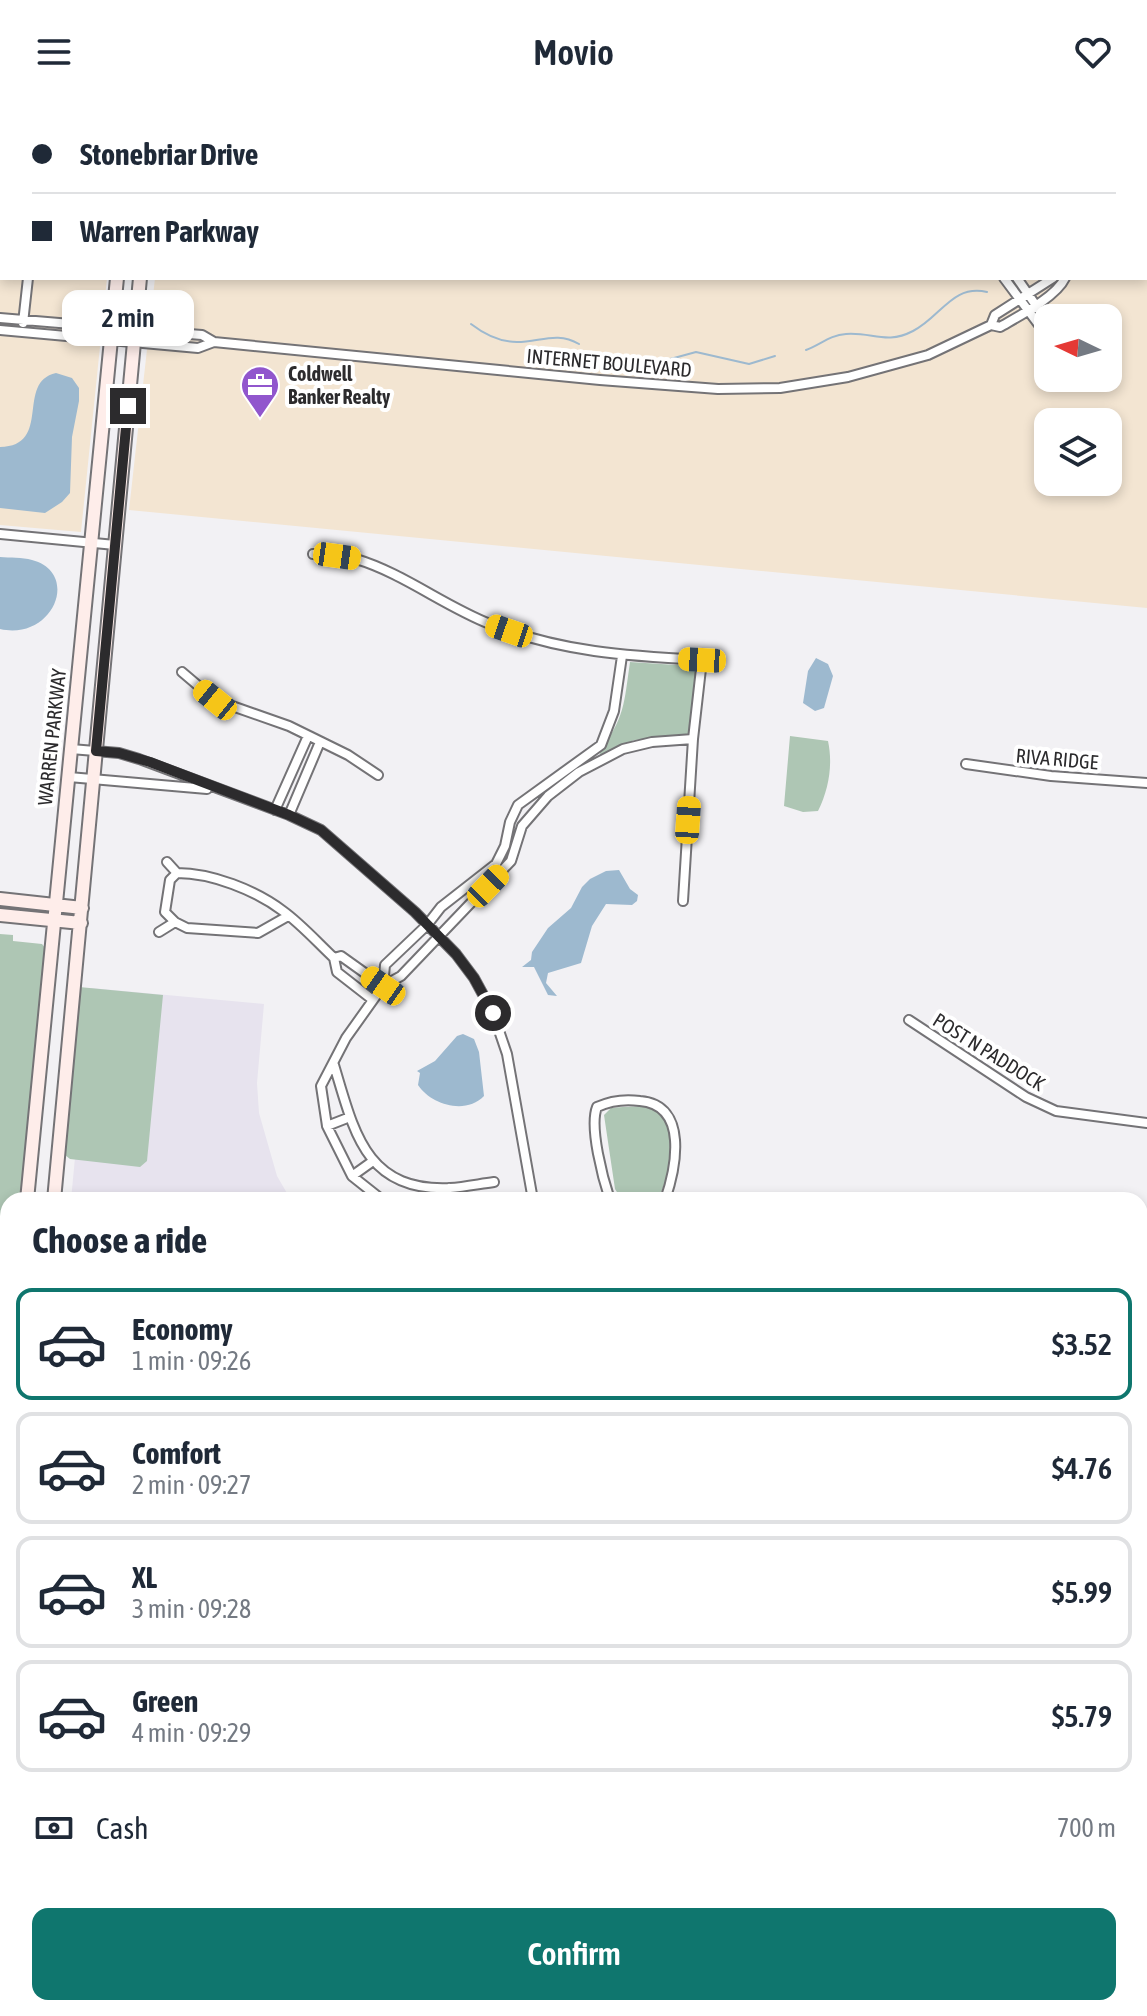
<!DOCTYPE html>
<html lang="en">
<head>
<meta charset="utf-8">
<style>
	:root { --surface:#fff; --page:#f2f2f3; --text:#1f2937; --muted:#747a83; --line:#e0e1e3; --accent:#0f766e }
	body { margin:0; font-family:"Asap Condensed",sans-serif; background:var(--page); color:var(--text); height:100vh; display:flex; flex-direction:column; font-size:30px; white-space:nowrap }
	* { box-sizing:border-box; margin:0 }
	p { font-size:26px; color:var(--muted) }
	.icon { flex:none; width:44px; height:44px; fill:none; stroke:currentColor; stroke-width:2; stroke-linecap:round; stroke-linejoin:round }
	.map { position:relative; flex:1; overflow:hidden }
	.details { position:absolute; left:0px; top:1088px; width:1148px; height:824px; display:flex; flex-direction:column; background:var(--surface); border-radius:24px 24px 0 0; box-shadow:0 4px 12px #0003 }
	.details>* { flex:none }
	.banner { position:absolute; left:0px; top:0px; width:1148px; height:176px; box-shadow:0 4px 12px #0003; display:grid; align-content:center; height:176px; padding:0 32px; background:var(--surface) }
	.needle { width:52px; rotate:275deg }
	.fabs { position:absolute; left:1034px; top:200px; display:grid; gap:16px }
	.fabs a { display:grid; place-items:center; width:88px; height:88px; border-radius:16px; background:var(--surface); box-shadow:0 4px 12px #0003; font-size:40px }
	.end { position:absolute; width:36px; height:36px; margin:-18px; border:10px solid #2c2b2d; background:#fff; box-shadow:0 0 0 4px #fff }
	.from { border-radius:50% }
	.bubble { position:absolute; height:56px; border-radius:16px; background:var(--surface); box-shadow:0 4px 12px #0003; font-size:26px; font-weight:600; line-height:56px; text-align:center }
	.car { position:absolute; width:24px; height:48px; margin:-24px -12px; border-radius:10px; box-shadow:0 0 6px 2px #0007; background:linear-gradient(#f5c518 24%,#345 0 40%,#f5c518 0 76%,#345 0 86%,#f5c518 0) }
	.banner b { display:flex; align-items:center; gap:28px; height:76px; font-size:30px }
	.banner b+b { border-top:2px solid var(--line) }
	.banner i { width:20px; height:20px; background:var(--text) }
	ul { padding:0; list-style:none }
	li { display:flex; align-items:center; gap:24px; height:112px; margin:0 16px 12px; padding:0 16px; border:4px solid var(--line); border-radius:16px }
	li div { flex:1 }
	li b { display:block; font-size:30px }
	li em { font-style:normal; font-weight:600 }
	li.selected { border-color:var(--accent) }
	li>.icon { width:72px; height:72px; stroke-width:1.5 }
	h2 { padding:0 32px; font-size:36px; line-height:96px }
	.pay { display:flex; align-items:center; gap:20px; height:88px; padding:0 32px; font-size:30px }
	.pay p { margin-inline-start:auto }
	.primary-button { display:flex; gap:16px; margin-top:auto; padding:16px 32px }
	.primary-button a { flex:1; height:92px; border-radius:16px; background:var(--accent); color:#fff; font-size:32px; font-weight:600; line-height:92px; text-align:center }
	header { display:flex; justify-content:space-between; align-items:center; height:104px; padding:0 32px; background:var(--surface); font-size:36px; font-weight:600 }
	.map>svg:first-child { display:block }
</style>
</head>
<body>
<header><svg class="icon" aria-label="menu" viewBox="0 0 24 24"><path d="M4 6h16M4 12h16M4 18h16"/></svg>Movio<svg class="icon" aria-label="heart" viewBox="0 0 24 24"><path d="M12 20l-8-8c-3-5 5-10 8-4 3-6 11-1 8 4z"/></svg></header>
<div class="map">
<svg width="1147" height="1912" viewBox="0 0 1147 1912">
	<rect width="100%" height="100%" fill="#f2f1f4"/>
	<!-- commercial -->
	<path fill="#f3e5d2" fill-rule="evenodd" d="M0 0H127L2 2V174H107L81 428 0 421Z
		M175 0H1147V504L129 406 155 174H1146V2H175ZM1048 214H1108V274H1048ZM1048 318H1108V378H1048Z
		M0 1616H8V1904H29L28 1912H0Z"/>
	<!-- built -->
	<path fill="#e7e3ee" d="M91 884 264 900 257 979 259 1009 277 1072 291 1096H71Z"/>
	<!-- green -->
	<path fill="#aec6b4" d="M630 558 692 562 698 569 691 627 686 632 634 636 601 651 599 648C625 614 624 599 630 558Z
		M790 632 828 637C833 660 829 685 818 707L803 708 784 702Z
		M0 830 13 831V837L42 840 46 845 22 1096H8V1173L0 1172Z
		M79 883 163 891 147 1057 140 1063 70 1055 65 1051Z
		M611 1004C623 1003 638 1001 650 1004 685 1013 669 1073 658 1096H622L615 1085 604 1011Z"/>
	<!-- water -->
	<path fill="#9db9cf" d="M56 269 72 274 79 284V297L72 333 70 389 62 398 45 409 0 404V343C53 342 15 278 56 269Z
		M0 453C10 454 22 453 32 456 81 469 53 537 0 525Z
		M816 554 828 560 833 572 824 604 815 607 803 599 808 567Z
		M619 766 630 785 638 791 637 797 632 801 606 800 592 822 581 859 548 869 546 879 557 892 548 891 534 863H522L531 856 532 848 548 824 571 804 582 783 590 775 606 767Z
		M463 930 474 935 479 948 484 992C466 1011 431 1001 418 981L420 969 417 967 435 957 457 932Z"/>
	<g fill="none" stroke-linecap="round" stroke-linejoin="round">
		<!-- stream -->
		<path stroke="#9db9cf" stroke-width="2" d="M471 220C484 230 500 238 517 238 540 238 557 227 579 240
			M806 246C820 241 830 231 846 230 873 228 886 241 913 227 941 213 952 180 987 188
			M603 254 652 260 696 248 749 260 775 252"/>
		<!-- street casing -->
		<g stroke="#747376" stroke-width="12">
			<path id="street" d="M47 0V2
				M864 0 866 2
				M0 77 2 78
				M1146 92H1147
				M1004 174 1048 233
				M1017 174 1048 219
				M0 214 189 230 202 231 214 238 600 276 718 285 780 284 848 273 928 251 991 221 1000 223C1019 212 1056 193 1065 174
				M23 219 28 174
				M991 221 995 211 1053 174
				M0 226 198 244 214 238
				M1081 274 1084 279 1088 281 1095 274
				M0 430 115 441
				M313 450C327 451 343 451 356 455 403 469 444 502 490 520 561 548 627 552 702 556L693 635 683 797
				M622 552 614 607 601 641 518 701 510 718 505 742 496 760 441 803 427 821 385 861 383 882 401 872 511 757 522 722 548 692 579 668 623 645 652 638 693 635
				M182 568 215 596 289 622 348 651 378 671
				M71 645 119 649 139 655 289 711 321 726 415 808 456 850 474 874 493 909 507 950 533 1096
				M966 660 1051 672 1147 679
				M69 673 207 685
				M275 706 308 632
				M289 711 320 638
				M167 758 177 769
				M288 812 258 829 187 824 175 818 165 808 170 776 177 769C212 769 255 786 283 807 301 820 317 838 334 854
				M159 828 175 818
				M373 896 337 868 334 854 341 852 383 882 346 934 321 982 327 1022 352 1072 381 1095 388 1096
				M909 916 1026 993 1056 1007 1147 1019
				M334 961C354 1027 365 1088 450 1084 464 1083 479 1080 494 1078
				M327 1022 350 1013
				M352 1072 373 1057
				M433 1096 449 1084
				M610 1096C603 1075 589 1023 597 1003 610 997 626 995 640 997 689 1001 676 1064 665 1096
				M0 1191 8 1192
				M1140 1380H1147
				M1140 1492H1147
				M1140 1565 1147 1498
				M1140 1616 1147 1641
				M1140 1875 1147 1877
				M230 1904 235 1912
				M397 1906H446L517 1912
				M207 1912 225 1904
				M554 1912 556 1904
				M740 1912 742 1904
				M755 1912 757 1904"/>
		</g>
		<!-- secondary casing -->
		<g stroke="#747376" stroke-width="16">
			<path id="secondary" d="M135 2 136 0
				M157 2V0
				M0 795 82 804
				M0 811 81 819
				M27 1096 117 174
				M54 1096 140 174
				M0 1398 8 1305
				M0 1574H8
				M0 1599 8 1600
				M1140 1727H1147
				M1140 1747H1147"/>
		</g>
		<!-- street -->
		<use href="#street" stroke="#fff" stroke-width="8"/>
		<!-- secondary -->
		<use href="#secondary" stroke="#feedea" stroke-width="12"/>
	</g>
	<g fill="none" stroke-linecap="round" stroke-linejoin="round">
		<!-- route -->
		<path stroke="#2c2b2d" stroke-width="10" d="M128 302 96 647 119 649 150 658 289 711 321 726 415 808 456 850 474 874 493 909"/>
	</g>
	<!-- icons -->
	<defs>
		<g id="office-pin" transform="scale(2)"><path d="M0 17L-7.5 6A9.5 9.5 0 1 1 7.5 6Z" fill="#9156cd" stroke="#fff"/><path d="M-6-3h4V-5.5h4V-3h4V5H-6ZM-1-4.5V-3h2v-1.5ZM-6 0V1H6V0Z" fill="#fff"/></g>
	</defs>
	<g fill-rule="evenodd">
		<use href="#office-pin" x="260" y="281"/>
	</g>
	<g text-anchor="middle" stroke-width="8" stroke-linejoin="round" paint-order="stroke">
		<!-- street labels -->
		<g font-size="20" fill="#2c2b2d" stroke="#fff">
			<text transform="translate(609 259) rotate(5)" y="7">INTERNET BOULEVARD</text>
			<text transform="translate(52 633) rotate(-84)" y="7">WARREN PARKWAY</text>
			<text transform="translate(1057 655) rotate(5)" y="7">RIVA RIDGE</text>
			<text transform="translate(989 948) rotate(32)" y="7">POST N PADDOCK</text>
		</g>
		<!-- poi labels -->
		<g font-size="20" font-weight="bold" fill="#2c2b2d" stroke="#fff" text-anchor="start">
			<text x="288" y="277">Coldwell<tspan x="288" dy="23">Banker Realty</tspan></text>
		</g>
	</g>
</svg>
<div class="fabs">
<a><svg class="needle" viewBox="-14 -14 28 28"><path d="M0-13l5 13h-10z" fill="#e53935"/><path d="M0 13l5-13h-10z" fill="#747a83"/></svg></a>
<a><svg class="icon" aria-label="layers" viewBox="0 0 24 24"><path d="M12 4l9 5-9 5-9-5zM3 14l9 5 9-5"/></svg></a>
</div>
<i class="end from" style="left:493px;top:909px"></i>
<i class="end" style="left:128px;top:302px"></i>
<div class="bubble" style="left:62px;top:186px;width:132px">2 min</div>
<i class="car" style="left:337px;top:452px;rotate:98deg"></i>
<i class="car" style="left:509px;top:527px;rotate:289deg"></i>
<i class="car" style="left:702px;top:556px;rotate:273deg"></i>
<i class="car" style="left:215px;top:596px;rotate:309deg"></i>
<i class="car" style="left:688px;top:716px;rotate:4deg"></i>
<i class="car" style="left:488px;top:782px;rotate:44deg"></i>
<i class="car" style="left:383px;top:882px;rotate:305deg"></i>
<div class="banner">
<b><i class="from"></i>Stonebriar Drive</b>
<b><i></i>Warren Parkway</b>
</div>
<section class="details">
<h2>Choose a ride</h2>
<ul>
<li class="selected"><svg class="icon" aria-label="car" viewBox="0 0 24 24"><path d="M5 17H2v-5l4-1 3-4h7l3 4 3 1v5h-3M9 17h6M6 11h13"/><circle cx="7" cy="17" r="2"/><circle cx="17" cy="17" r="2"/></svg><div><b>Economy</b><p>1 min · 09:26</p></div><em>$3.52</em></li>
<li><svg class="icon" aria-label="car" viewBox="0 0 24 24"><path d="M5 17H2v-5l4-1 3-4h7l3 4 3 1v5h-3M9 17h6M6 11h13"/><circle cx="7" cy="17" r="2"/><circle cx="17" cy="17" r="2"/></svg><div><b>Comfort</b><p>2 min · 09:27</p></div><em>$4.76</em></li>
<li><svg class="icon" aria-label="car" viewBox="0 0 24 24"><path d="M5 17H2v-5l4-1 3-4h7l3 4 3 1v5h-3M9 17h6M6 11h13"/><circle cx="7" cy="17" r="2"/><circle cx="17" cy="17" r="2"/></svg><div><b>XL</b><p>3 min · 09:28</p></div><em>$5.99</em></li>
<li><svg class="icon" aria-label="car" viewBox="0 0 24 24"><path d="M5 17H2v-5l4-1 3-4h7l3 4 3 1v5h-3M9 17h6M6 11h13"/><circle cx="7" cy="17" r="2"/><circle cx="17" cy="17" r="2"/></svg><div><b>Green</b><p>4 min · 09:29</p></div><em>$5.79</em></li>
</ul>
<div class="pay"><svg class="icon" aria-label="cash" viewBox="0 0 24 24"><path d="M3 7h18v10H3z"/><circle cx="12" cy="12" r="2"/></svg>Cash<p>700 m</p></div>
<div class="primary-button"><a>Confirm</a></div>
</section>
</div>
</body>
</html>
